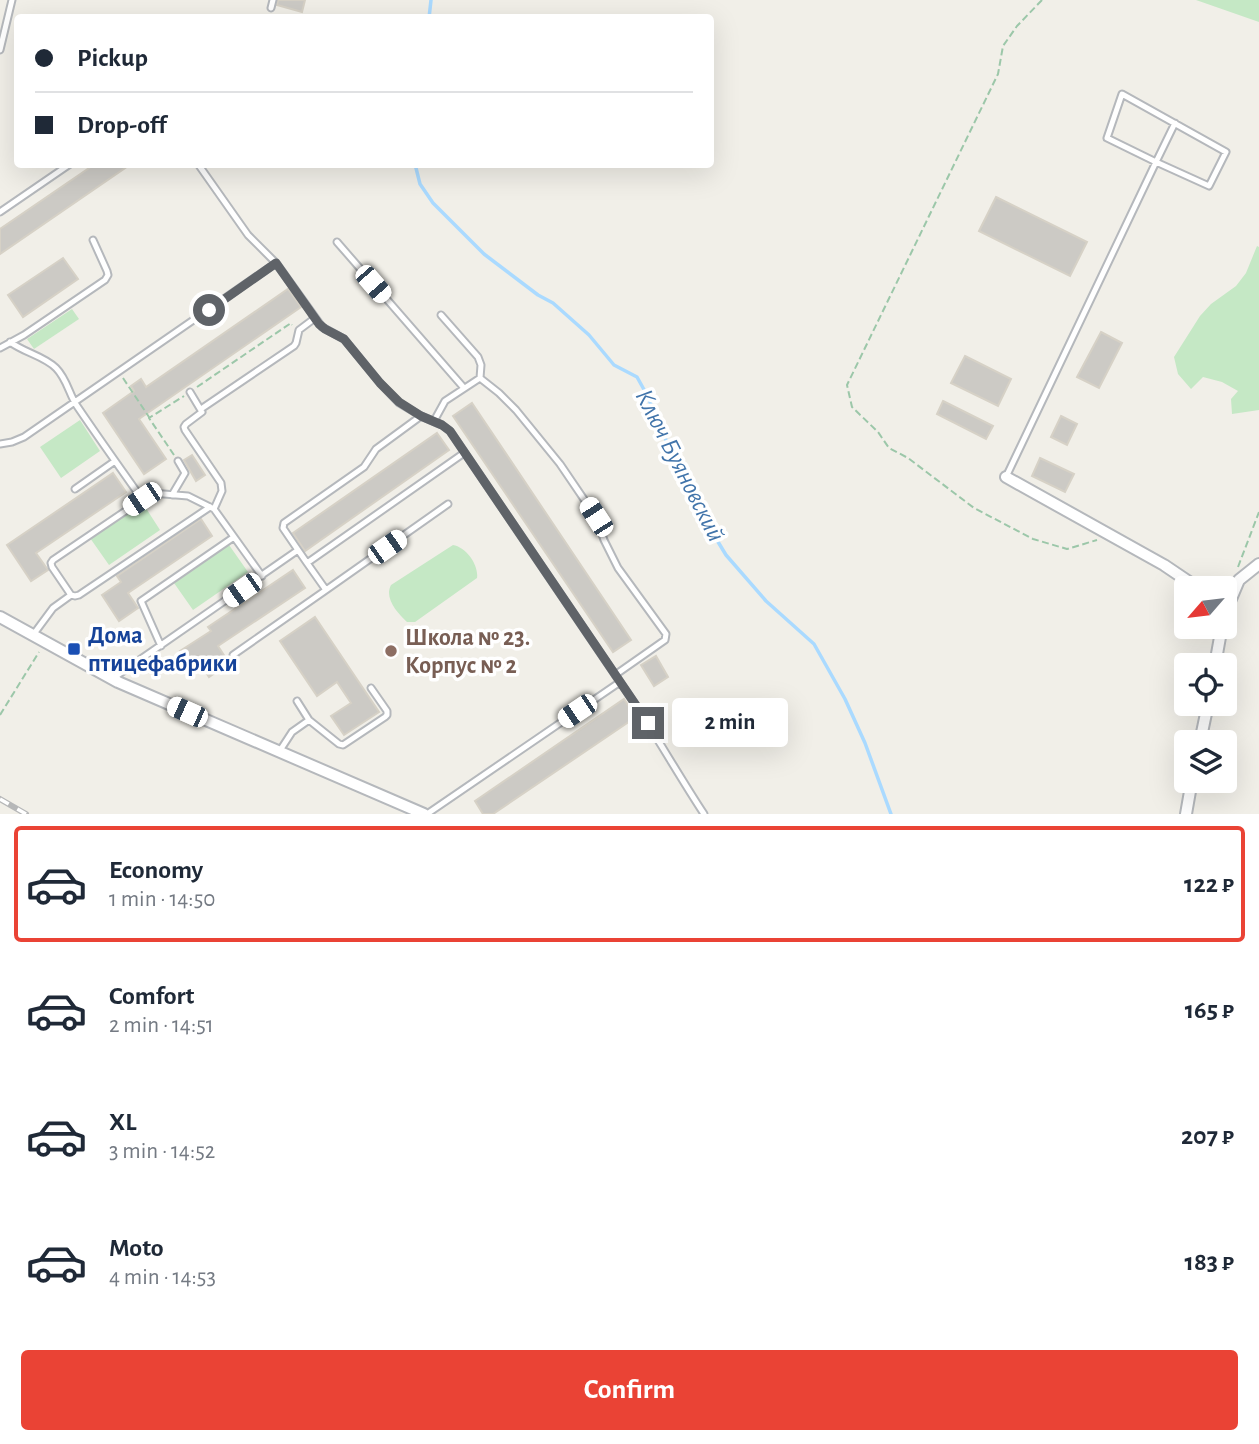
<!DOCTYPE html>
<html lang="en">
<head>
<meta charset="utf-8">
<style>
	:root { --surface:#fff; --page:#f6f6f7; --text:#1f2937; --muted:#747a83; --line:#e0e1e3; --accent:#ea4335 }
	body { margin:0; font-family:"Alegreya Sans",sans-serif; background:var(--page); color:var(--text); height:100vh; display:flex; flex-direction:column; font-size:26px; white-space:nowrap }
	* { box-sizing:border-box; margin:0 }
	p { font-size:23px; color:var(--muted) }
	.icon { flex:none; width:38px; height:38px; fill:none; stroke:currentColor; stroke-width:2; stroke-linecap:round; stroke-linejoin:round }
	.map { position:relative; height:814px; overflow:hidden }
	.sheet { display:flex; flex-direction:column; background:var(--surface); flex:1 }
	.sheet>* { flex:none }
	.top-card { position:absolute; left:14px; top:14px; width:700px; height:154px; border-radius:7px; box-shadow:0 7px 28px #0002; display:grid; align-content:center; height:154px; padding:0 21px; background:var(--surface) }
	.needle { width:46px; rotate:242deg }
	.buttons { position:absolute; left:1174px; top:576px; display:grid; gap:14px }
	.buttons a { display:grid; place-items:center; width:63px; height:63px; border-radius:7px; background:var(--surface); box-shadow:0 7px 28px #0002; font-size:35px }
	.end { position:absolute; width:32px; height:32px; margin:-16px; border:9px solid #5f6368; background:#fff; box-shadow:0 0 0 4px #fff }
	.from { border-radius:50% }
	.bubble { position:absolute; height:49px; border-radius:7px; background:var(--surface); box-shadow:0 7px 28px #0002; font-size:23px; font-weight:600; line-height:49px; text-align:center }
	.car { position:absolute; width:21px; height:42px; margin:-21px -10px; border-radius:9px; box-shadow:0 0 5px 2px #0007; background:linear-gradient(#fff 24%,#345 0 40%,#fff 0 76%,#345 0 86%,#fff 0) }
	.top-card b { display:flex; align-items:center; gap:24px; height:66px; font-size:26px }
	.top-card b+b { border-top:2px solid var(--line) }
	.top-card i { width:18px; height:18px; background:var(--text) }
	ul { padding:12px 0 0; list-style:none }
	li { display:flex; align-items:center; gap:21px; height:116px; margin:0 14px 10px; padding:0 7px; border:4px solid transparent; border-radius:7px }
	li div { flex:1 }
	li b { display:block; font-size:26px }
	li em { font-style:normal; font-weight:600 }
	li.active { border-color:var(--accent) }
	li>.icon { width:63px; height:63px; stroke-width:1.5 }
	.action { display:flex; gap:14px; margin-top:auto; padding:14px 21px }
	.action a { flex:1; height:80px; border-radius:7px; background:var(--accent); color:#fff; font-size:28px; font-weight:600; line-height:80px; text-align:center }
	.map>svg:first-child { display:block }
</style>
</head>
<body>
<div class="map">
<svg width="1259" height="814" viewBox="0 0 1259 814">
	<rect width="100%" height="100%" fill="#f1efe8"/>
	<!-- green -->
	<path fill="#c5e8c5" d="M1196 0H1259V22Z
		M1257 246 1259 247V410L1232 414 1231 399 1238 391 1222 382 1203 377 1191 389 1178 374 1174 357 1200 316 1211 304 1236 286 1246 273Z
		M72 309 79 319 34 349 27 339Z
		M80 420 100 451 61 478 40 447Z
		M142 502 160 530 109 565 90 538Z
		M229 545 248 572 193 610 174 583Z
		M453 545C466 547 479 565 477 578L415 622H407C397 613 384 598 391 585Z"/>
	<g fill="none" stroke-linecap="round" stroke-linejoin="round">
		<!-- stream -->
		<path stroke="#aadaff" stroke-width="3.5" d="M429 18 431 0
			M415 164 420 184 433 203 484 254 538 295 553 303 589 335 614 365 637 377 647 395 666 440 709 527 726 555 766 601 814 644 845 699 865 743 891 814"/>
	</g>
	<!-- building -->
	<path fill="#cccac5" stroke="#d6d1c6" stroke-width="2" d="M278 0H305L302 12 277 5Z
		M95 164H131L0 254V229Z
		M996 197 1087 242 1070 276 979 231Z
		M63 258 78 279 23 317 8 295Z
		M288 289 301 307 139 419 166 459 144 474 103 413 134 391 131 386 141 379 146 387Z
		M1101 332 1122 343 1099 388 1077 377Z
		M965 356 1011 379 998 406 951 383Z
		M943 401 993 426 986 439 937 414Z
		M472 403 631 640 613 652 453 416Z
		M1061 416 1077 424 1067 445 1051 437Z
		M437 433 449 450 305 551 293 533Z
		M192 455 205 475 196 481 184 460Z
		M1040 458 1074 474 1065 492 1032 476Z
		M113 473 126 492 36 553 48 570 31 581 7 545Z
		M201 519 212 536 128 593 138 608 119 621 102 595 121 582 117 576Z
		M293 570 305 588 218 646 229 663 209 677 196 657 187 662 180 651 211 631 208 627Z
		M315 617 379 712 344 735 331 716 351 703 337 682 317 696 280 641Z
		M656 656 668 677 654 686 641 665Z
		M624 699 636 717 493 814H483L475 801Z"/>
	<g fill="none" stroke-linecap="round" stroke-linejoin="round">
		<!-- lane casing -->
		<g stroke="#b5b8bc" stroke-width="9">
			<path id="lane" d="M271 8 273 0
				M0 50 12 0
				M198 164 248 235 276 263 322 327 344 339 380 383 399 403 421 416 442 425 450 431 620 682 427 814
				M0 212 70 164
				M337 242 464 388
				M441 315 478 357 481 365 480 378
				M10 342C25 353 44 356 56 368 67 379 69 394 77 406 98 437 120 468 142 499
				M0 348 24 335 105 280 108 275 107 271 93 240
				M190 392 202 412 186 424 184 427 185 430 221 483 222 491 214 509
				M201 409 294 346 296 343 299 330 315 318
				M434 421 445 401 480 378 499 393 516 410 560 464 596 517 604 540 618 568 666 634 665 640 615 675
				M0 444 12 442 24 437 276 263
				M1006 477 1156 162 1107 138 1122 94 1226 152 1209 186 1156 162 1175 123
				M75 489 115 461
				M172 495 185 473 178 461
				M298 550 283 528 284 523 364 467 376 449 421 416
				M307 563 326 590 448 504
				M71 595 75 596 79 595 210 507
				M33 635 53 608 71 595 52 567 51 563 53 560 152 493 188 496 214 509 262 576
				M161 646 141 601 234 537
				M233 655 326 590
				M112 679 298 550 307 563 464 453
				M620 682C650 724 675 770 704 814
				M297 701 309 720
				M279 752 292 732 309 720 339 744 343 745 385 717 387 715V711L371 688"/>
		</g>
		<!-- street casing -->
		<g stroke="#b5b8bc" stroke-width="14">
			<path id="street" d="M1006 477 1164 565 1198 588
				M1225 613 1239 580 1259 564
				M0 617 118 682 424 814
				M1215 665 1222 626
				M1200 742 1208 704
				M1186 814 1192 780"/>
		</g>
		<!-- path -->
		<path stroke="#9cc7a9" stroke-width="2" stroke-dasharray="7 3.5" stroke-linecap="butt" d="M1042 0 1017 26 1003 46 998 74 847 385 852 407 878 432 889 448 908 458 974 508 1033 539 1067 549 1097 540
			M123 378 149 417
			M197 387 291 323 292 325
			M174 455 149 418 184 396
			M1238 567 1259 512
			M0 715 39 652"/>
		<!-- lane -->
		<use href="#lane" stroke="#fff" stroke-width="5"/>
		<!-- street -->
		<use href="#street" stroke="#fff" stroke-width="10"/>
		<!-- rail casing -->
		<g stroke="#b6b7b8" stroke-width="6">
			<path id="rail" d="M0 799 26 814"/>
		</g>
		<!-- rail -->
		<use href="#rail" stroke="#fff" stroke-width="3.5" stroke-dasharray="10" stroke-linecap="butt"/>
	</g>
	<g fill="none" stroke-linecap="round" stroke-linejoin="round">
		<!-- route -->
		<path stroke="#5f6368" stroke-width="9" d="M209 310 276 263 319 324 325 329 344 339 380 383 399 402 421 416 442 425 450 431 648 723"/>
	</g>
	<!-- markers -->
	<rect fill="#1a4fb4" stroke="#fff" stroke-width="2.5" x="67" y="642" width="14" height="14" rx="3.5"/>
	<circle fill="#8d6e63" stroke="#fff" stroke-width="2.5" cx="391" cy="651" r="7"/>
	<g text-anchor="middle" stroke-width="7" stroke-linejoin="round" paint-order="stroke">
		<!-- transit labels -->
		<g font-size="24" font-weight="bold" fill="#164399" stroke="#fff" text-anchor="start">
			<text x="88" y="643">Дома<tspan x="88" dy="28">птицефабрики</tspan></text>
		</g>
		<!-- education labels -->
		<g font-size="24" font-weight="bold" fill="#785e54" stroke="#fff" text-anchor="start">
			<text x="405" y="645">Школа № 23.<tspan x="405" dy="28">Корпус № 2</tspan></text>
		</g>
		<!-- water labels -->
		<g font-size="26" font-style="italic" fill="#4174aa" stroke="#fff">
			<text transform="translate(681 465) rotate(63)" y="9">Ключ Буяновский</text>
		</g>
	</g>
</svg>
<div class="buttons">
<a><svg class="needle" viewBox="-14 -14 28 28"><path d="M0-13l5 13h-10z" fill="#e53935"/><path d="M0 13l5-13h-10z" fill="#747a83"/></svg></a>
<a><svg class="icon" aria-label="locate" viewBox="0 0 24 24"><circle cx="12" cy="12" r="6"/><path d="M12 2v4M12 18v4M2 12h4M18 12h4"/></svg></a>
<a><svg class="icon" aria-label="layers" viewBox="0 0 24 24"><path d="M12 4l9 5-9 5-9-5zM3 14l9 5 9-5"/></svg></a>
</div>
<i class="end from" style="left:209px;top:310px"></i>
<i class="end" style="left:648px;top:723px"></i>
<div class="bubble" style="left:672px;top:698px;width:116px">2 min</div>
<i class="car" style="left:373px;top:284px;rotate:139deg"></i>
<i class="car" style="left:142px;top:499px;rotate:236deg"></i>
<i class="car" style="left:596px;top:517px;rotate:327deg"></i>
<i class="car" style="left:387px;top:547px;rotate:55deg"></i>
<i class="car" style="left:242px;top:590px;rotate:235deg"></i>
<i class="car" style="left:577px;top:711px;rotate:236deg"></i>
<i class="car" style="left:187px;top:712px;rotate:294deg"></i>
<div class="top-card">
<b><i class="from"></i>Pickup</b>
<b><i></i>Drop-off</b>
</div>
</div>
<section class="sheet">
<ul>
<li class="active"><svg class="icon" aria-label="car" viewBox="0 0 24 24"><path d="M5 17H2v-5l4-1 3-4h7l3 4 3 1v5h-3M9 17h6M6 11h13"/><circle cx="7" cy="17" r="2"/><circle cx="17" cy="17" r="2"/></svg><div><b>Economy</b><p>1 min · 14:50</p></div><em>122 ₽</em></li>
<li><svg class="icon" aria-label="car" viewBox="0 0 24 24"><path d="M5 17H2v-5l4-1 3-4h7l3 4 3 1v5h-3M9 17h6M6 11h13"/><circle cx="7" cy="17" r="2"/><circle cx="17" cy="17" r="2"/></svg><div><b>Comfort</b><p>2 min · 14:51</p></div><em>165 ₽</em></li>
<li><svg class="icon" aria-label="car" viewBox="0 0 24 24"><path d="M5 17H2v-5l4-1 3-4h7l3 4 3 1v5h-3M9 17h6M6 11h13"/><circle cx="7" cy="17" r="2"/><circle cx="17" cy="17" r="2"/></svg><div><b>XL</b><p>3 min · 14:52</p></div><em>207 ₽</em></li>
<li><svg class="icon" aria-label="car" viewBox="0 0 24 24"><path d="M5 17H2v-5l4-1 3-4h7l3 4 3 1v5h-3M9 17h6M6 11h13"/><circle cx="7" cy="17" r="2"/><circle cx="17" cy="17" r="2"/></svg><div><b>Moto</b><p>4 min · 14:53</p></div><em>183 ₽</em></li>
</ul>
<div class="action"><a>Confirm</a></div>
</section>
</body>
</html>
